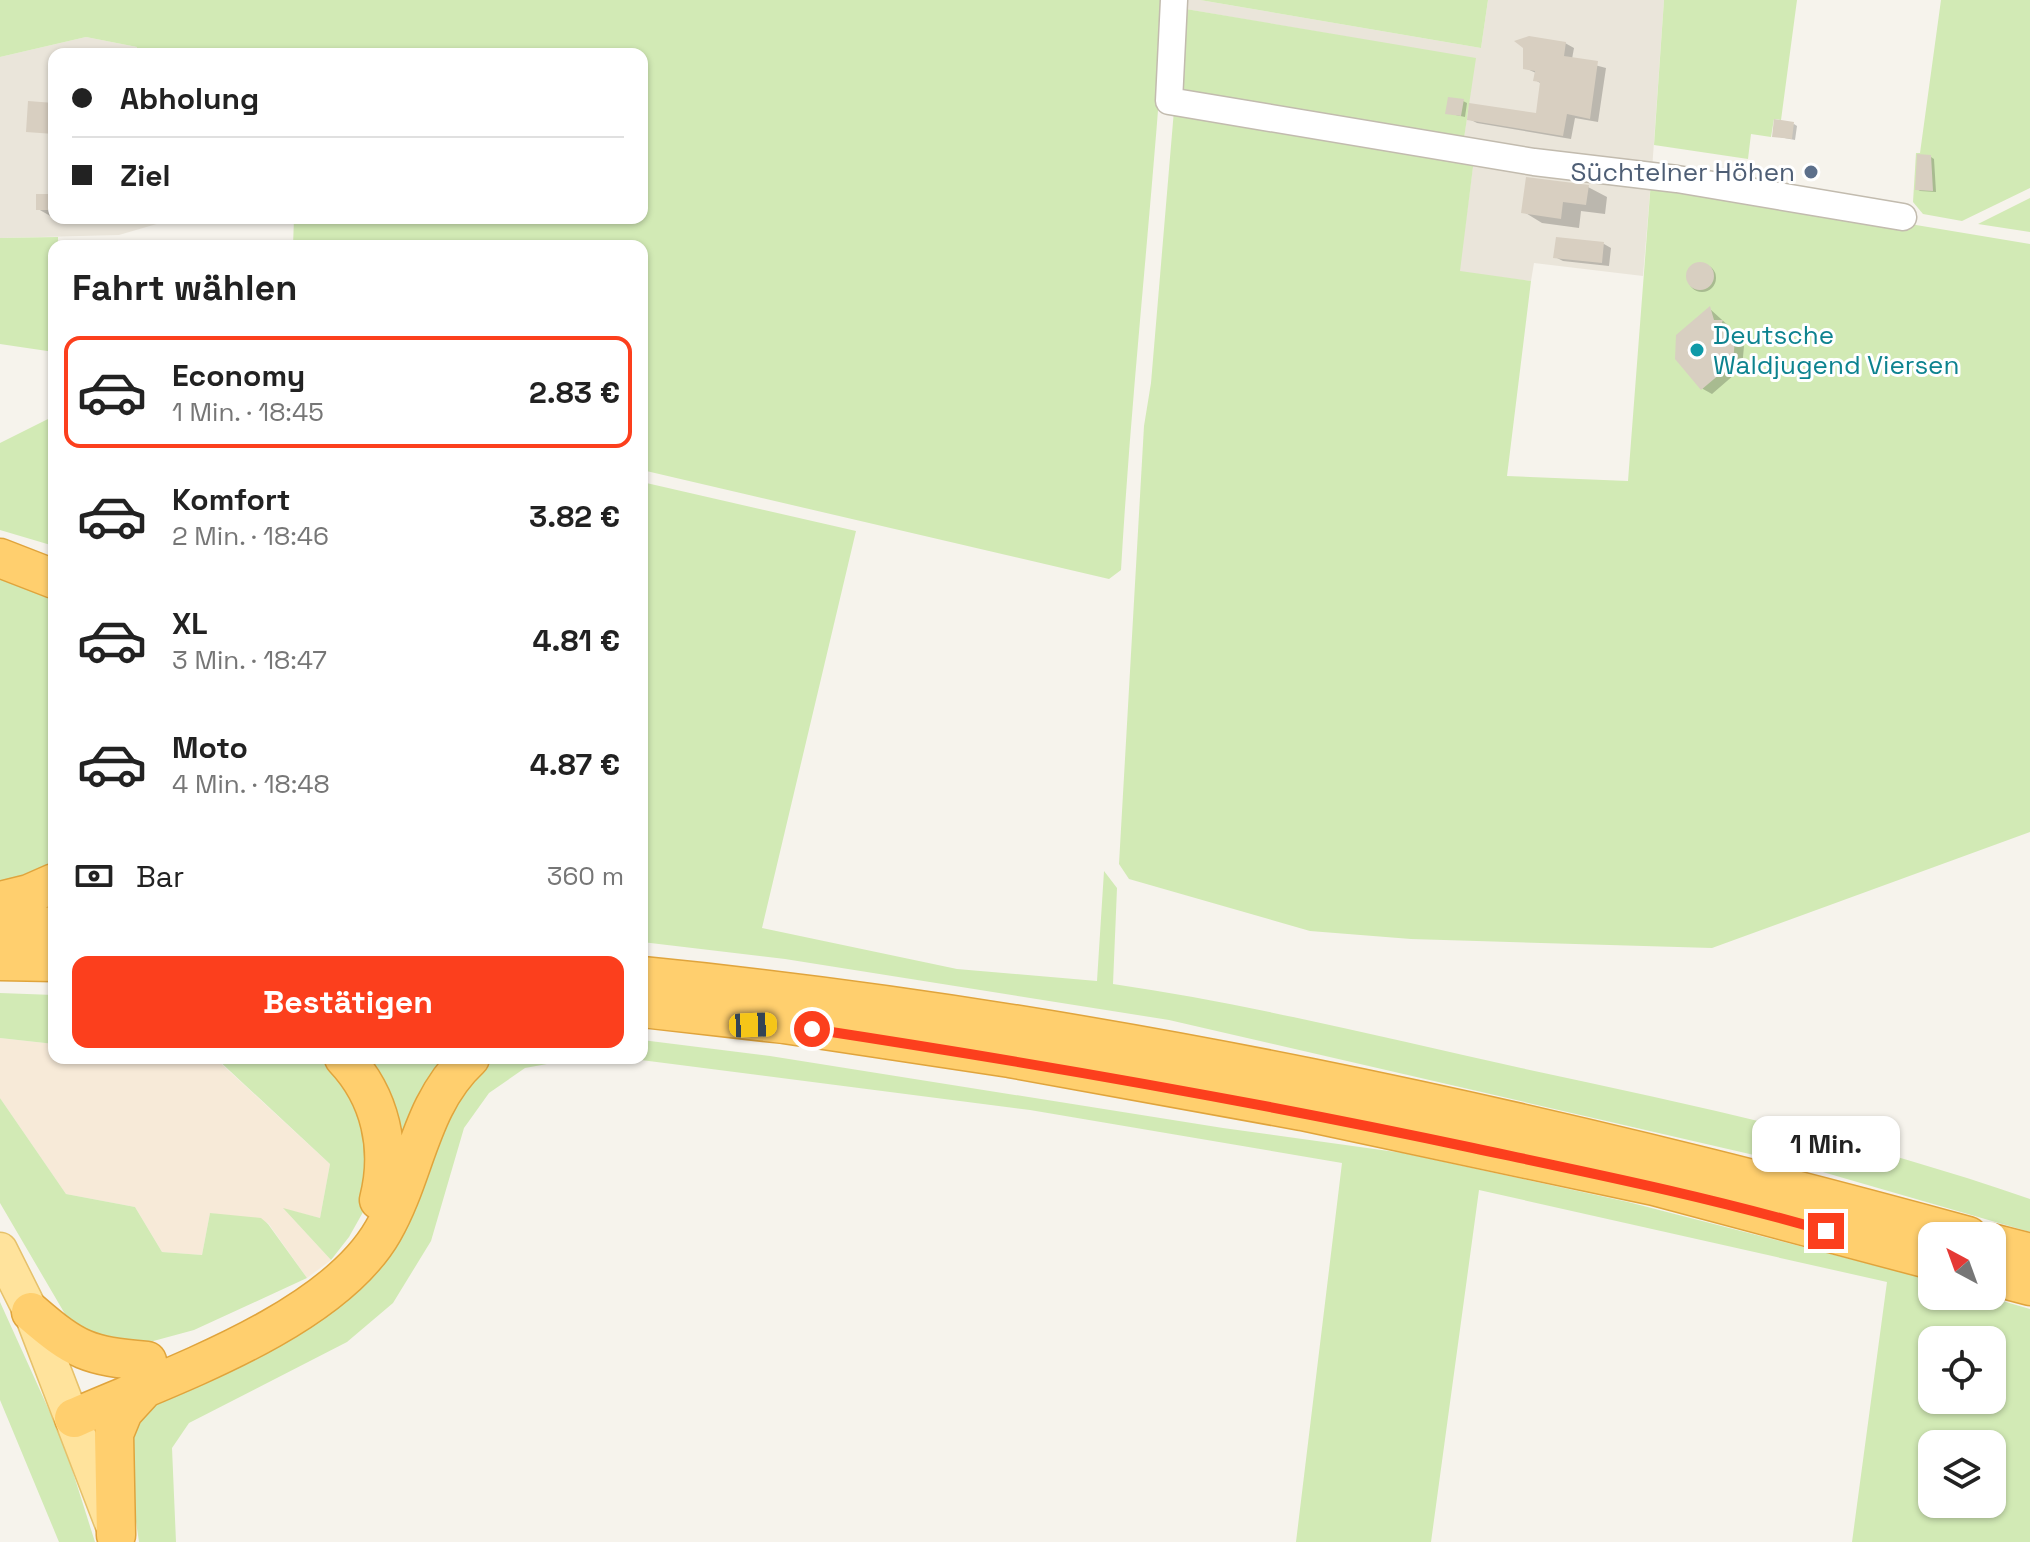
<!DOCTYPE html>
<html lang="de">
<head>
<meta charset="utf-8">
<style>
	:root { --surface:#fff; --page:#f2f2f2; --text:#222; --muted:#767676; --line:#e0e0e0; --accent:#fc3f1d }
	body { margin:0; font-family:"Space Grotesk",sans-serif; background:var(--page); color:var(--text); height:100vh; display:flex; flex-direction:column; font-size:30px; white-space:nowrap }
	* { box-sizing:border-box; margin:0 }
	p { font-size:26px; color:var(--muted) }
	.icon { flex:none; width:44px; height:44px; fill:none; stroke:currentColor; stroke-width:2; stroke-linecap:round; stroke-linejoin:round }
	.map { position:relative; flex:1; overflow:hidden }
	.drawer { position:absolute; left:48px; top:240px; width:600px; height:824px; display:flex; flex-direction:column; background:var(--surface); border-radius:16px; box-shadow:0 2px 6px #0004 }
	.drawer>* { flex:none }
	.top-card { position:absolute; left:48px; top:48px; width:600px; height:176px; border-radius:16px; box-shadow:0 2px 6px #0004; display:grid; align-content:center; height:176px; padding:0 24px; background:var(--surface) }
	.needle { width:52px; rotate:319deg }
	.fabs { position:absolute; left:1918px; top:1222px; display:grid; gap:16px }
	.fabs a { display:grid; place-items:center; width:88px; height:88px; border-radius:16px; background:var(--surface); box-shadow:0 2px 6px #0004; font-size:40px }
	.end { position:absolute; width:36px; height:36px; margin:-18px; border:10px solid #fc3f1d; background:#fff; box-shadow:0 0 0 4px #fff }
	.from { border-radius:50% }
	.bubble { position:absolute; height:56px; border-radius:16px; background:var(--surface); box-shadow:0 2px 6px #0004; font-size:26px; font-weight:700; line-height:56px; text-align:center }
	.car { position:absolute; width:24px; height:48px; margin:-24px -12px; border-radius:10px; box-shadow:0 0 6px 2px #0007; background:linear-gradient(#f5c518 24%,#345 0 40%,#f5c518 0 76%,#345 0 86%,#f5c518 0) }
	.top-card b { display:flex; align-items:center; gap:28px; height:76px; font-size:30px }
	.top-card b+b { border-top:2px solid var(--line) }
	.top-card i { width:20px; height:20px; background:var(--text) }
	ul { padding:0; list-style:none }
	li { display:flex; align-items:center; gap:24px; height:112px; margin:0 16px 12px; padding:0 8px; border:4px solid transparent; border-radius:16px }
	li div { flex:1 }
	li b { display:block; font-size:30px }
	li em { font-style:normal; font-weight:700 }
	li.on { border-color:var(--accent) }
	li>.icon { width:72px; height:72px; stroke-width:1.5 }
	h2 { padding:0 24px; font-size:36px; line-height:96px }
	.pay { display:flex; align-items:center; gap:20px; height:88px; padding:0 24px; font-size:30px }
	.pay p { margin-inline-start:auto }
	.action { display:flex; gap:16px; margin-top:auto; padding:16px 24px }
	.action a { flex:1; height:92px; border-radius:16px; background:var(--accent); color:#fff; font-size:32px; font-weight:700; line-height:92px; text-align:center }
	.map>svg:first-child { display:block }
</style>
</head>
<body>
<div class="map">
<svg width="2030" height="1542" viewBox="0 0 2030 1542">
	<rect width="100%" height="100%" fill="#f6f3ec"/>
	<!-- residential -->
	<path fill="#eae5da" d="M1180 0H1200L1481 48 1488 0H1664L1652 170 1463 145 1475 59 1180 8Z
		M86 37 137 47 136 54H54V218H161L160 223 119 235 0 238V57Z
		M1474 159 1651 181 1643 276 1534 263 1531 281 1459 272Z"/>
	<!-- commercial -->
	<path fill="#f7ead8" d="M0 1038 54 1044V1058H215L330 1164 320 1218 284 1209 331 1260 307 1278 268 1223 210 1213 202 1255 162 1252 135 1207 66 1194 0 1098Z"/>
	<!-- green -->
	<path fill="#d2eab5" fill-rule="evenodd" d="M0 0H1166C1154 190 1132 380 1121 570L1109 579 642 470V246H293L294 218H642V54H136L137 47 86 37 0 57Z
		M1200 0H1488L1481 48Z
		M1664 0H1797L1781 120 1774 119 1771 137 1751 134 1748 159 1654 145Z
		M1941 0H2030V188L1962 221 1923 214 1913 202 1916 153H1920Z
		M1180 8 1476 58 1463 145 1186 100 1175 88Z
		M1174 110 1474 159 1460 271 1531 281 1507 476 1628 481 1651 181 2030 244V832L1712 948 1411 939 1310 931 1129 879 1119 864 1144 426 1151 383Z
		M2030 198V232L1978 224Z
		M58 237V246H54V352L0 344V238Z
		M54 416V546L0 530V443Z
		M642 482 856 531 762 928 957 969 1097 981 1104 871 1117 888 1113 984C1250 1004 1386 1038 1521 1068 1692 1105 1865 1141 2030 1199V1232L1802 1166 1169 1020 785 959 642 942Z
		M0 572 54 593V869L0 888Z
		M0 993 54 995V1044L0 1038Z
		M642 1040 770 1056 1223 1128 1403 1153 1628 1202 1932 1280V1296H1985L2030 1309V1542H1852L1887 1282 1479 1190 1431 1542H1296L1342 1163 1030 1110 641 1060H569L525 1068 489 1093 464 1128 431 1241 393 1303 347 1342 189 1423 172 1448 176 1542H139L125 1447 153 1403 359 1288C382 1264 400 1238 414 1206 437 1150 443 1096 497 1058H642ZM1932 1340H1992V1400H1932ZM1932 1444H1992V1504H1932Z
		M216 1058H321L340 1074 364 1113 367 1205 349 1237 331 1260 283 1208 320 1218 330 1164Z
		M350 1058H463L393 1182Z
		M0 1098 66 1194 135 1207 162 1252 202 1255 210 1213 261 1218 268 1224 307 1278 194 1330 146 1343 106 1341 83 1330 65 1314 0 1203Z
		M0 1302 63 1441 95 1542H59L0 1400Z"/>
	<!-- shadow -->
	<path fill="#0003" d="M1565 43 1574 48 1572 59 1606 68 1598 122 1575 118 1571 139 1477 123 1469 119 1537 115 1542 84 1535 80 1536 73 1525 68Z
		M1463 101 1467 103 1465 117 1451 114Z
		M1794 124 1797 126 1795 140 1774 136Z
		M1931 157 1934 159 1936 192 1920 191 1917 189Z
		M1588 187 1607 197 1605 214 1581 211 1579 228 1542 223 1524 212Z
		M54 196V218L38 209Z
		M54 218H168L167 222 59 221Z
		M1604 244 1611 248 1609 266 1563 261 1555 257Z
		M1688 278a14 14 0 1 1 28 0a14 14 0 1 1-28 0Z
		M1710 309 1731 328 1729 332 1744 346 1742 368 1712 394 1703 389 1677 358Z"/>
	<!-- building -->
	<path fill="#d8cfc1" d="M1529 36 1566 42 1564 56 1598 61 1590 119 1567 114 1563 136 1467 120 1469 103 1536 113 1540 82 1533 81 1535 71 1523 69V48L1514 41Z
		M1448 97 1464 99 1461 116 1445 114Z
		M28 101 54 103V134L26 132Z
		M1774 119 1794 122 1792 139 1772 137Z
		M1917 154 1931 155 1933 191 1915 190Z
		M1526 177 1589 185 1586 205 1563 202 1561 219 1521 213Z
		M36 194H54V210H36Z
		M1556 237 1604 242 1602 263 1553 258Z
		M1686 276a14 14 0 1 1 28 0a14 14 0 1 1-28 0Z
		M1710 306 1714 320H1723L1721 325 1735 339 1733 363 1701 390 1675 359 1676 335Z"/>
	<g fill="none" stroke-linecap="round" stroke-linejoin="round">
		<!-- minor casing -->
		<g stroke="#c2bbae" stroke-width="29">
			<path id="minor" d="M1174 0 1169 101 1534 162 1677 179 1903 217"/>
		</g>
		<!-- major casing -->
		<g stroke="#e6c16a" stroke-width="37">
			<path id="major" d="M0 1250 31 1312 112 1523"/>
		</g>
		<!-- highway casing -->
		<g stroke="#e0a43c" stroke-width="41">
			<path id="highway" d="M0 558 54 579
				M0 901 29 894 54 883
				M0 924 54 927
				M0 961 54 962
				M642 976C1090 1020 1534 1117 1968 1236
				M642 1008 784 1024 1010 1058 1302 1111 1654 1186 1932 1260
				M344 1058C381 1097 392 1149 379 1200
				M1992 1243 2030 1253
				M1992 1276 2030 1286
				M31 1312C76 1351 88 1356 147 1361
				M74 1418C167 1377 331 1322 383 1231 416 1174 419 1105 470 1058
				M116 1535 114 1434 123 1412 145 1388"/>
		</g>
		<!-- minor -->
		<use href="#minor" stroke="#fff" stroke-width="26"/>
		<!-- major -->
		<use href="#major" stroke="#ffe39c" stroke-width="34"/>
		<!-- highway -->
		<use href="#highway" stroke="#ffcf6e" stroke-width="38"/>
	</g>
	<g fill="none" stroke-linecap="round" stroke-linejoin="round">
		<!-- route -->
		<path stroke="#fc3f1d" stroke-width="10" d="M812 1029C1034 1063 1253 1101 1473 1148 1591 1173 1710 1197 1826 1231"/>
	</g>
	<!-- markers -->
	<circle fill="#5c6f8a" stroke="#fff" stroke-width="3" cx="1811" cy="172" r="8"/>
	<circle fill="#0f9aa8" stroke="#fff" stroke-width="3" cx="1697" cy="350" r="8"/>
	<g text-anchor="middle" stroke-width="6" stroke-linejoin="round" paint-order="stroke">
		<!-- service labels -->
		<g font-size="26" fill="#4e5e75" stroke="#fff" text-anchor="end">
			<text x="1795" y="181">Süchtelner Höhen</text>
		</g>
		<!-- culture labels -->
		<g font-size="26" fill="#0d838f" stroke="#fff" text-anchor="start">
			<text x="1713" y="344">Deutsche<tspan x="1713" dy="30">Waldjugend Viersen</tspan></text>
		</g>
	</g>
</svg>
<div class="fabs">
<a><svg class="needle" viewBox="-14 -14 28 28"><path d="M0-13l5 13h-10z" fill="#e53935"/><path d="M0 13l5-13h-10z" fill="#767676"/></svg></a>
<a><svg class="icon" aria-label="locate" viewBox="0 0 24 24"><circle cx="12" cy="12" r="6"/><path d="M12 2v4M12 18v4M2 12h4M18 12h4"/></svg></a>
<a><svg class="icon" aria-label="layers" viewBox="0 0 24 24"><path d="M12 4l9 5-9 5-9-5zM3 14l9 5 9-5"/></svg></a>
</div>
<i class="end from" style="left:812px;top:1029px"></i>
<i class="end" style="left:1826px;top:1231px"></i>
<div class="bubble" style="left:1752px;top:1116px;width:148px">1 Min.</div>
<i class="car" style="left:753px;top:1025px;rotate:88deg"></i>
<div class="top-card">
<b><i class="from"></i>Abholung</b>
<b><i></i>Ziel</b>
</div>
<section class="drawer">
<h2>Fahrt wählen</h2>
<ul>
<li class="on"><svg class="icon" aria-label="car" viewBox="0 0 24 24"><path d="M5 17H2v-5l4-1 3-4h7l3 4 3 1v5h-3M9 17h6M6 11h13"/><circle cx="7" cy="17" r="2"/><circle cx="17" cy="17" r="2"/></svg><div><b>Economy</b><p>1 Min. · 18:45</p></div><em>2.83 €</em></li>
<li><svg class="icon" aria-label="car" viewBox="0 0 24 24"><path d="M5 17H2v-5l4-1 3-4h7l3 4 3 1v5h-3M9 17h6M6 11h13"/><circle cx="7" cy="17" r="2"/><circle cx="17" cy="17" r="2"/></svg><div><b>Komfort</b><p>2 Min. · 18:46</p></div><em>3.82 €</em></li>
<li><svg class="icon" aria-label="car" viewBox="0 0 24 24"><path d="M5 17H2v-5l4-1 3-4h7l3 4 3 1v5h-3M9 17h6M6 11h13"/><circle cx="7" cy="17" r="2"/><circle cx="17" cy="17" r="2"/></svg><div><b>XL</b><p>3 Min. · 18:47</p></div><em>4.81 €</em></li>
<li><svg class="icon" aria-label="car" viewBox="0 0 24 24"><path d="M5 17H2v-5l4-1 3-4h7l3 4 3 1v5h-3M9 17h6M6 11h13"/><circle cx="7" cy="17" r="2"/><circle cx="17" cy="17" r="2"/></svg><div><b>Moto</b><p>4 Min. · 18:48</p></div><em>4.87 €</em></li>
</ul>
<div class="pay"><svg class="icon" aria-label="cash" viewBox="0 0 24 24"><path d="M3 7h18v10H3z"/><circle cx="12" cy="12" r="2"/></svg>Bar<p>360 m</p></div>
<div class="action"><a>Bestätigen</a></div>
</section>
</div>
</body>
</html>
